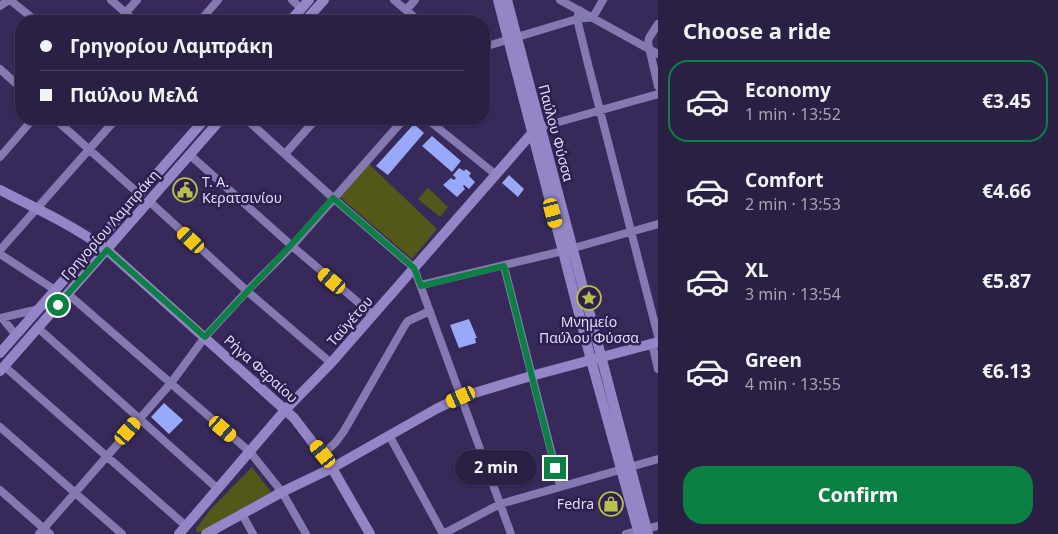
<!DOCTYPE html>
<html lang="en">
<head>
<meta charset="utf-8">
<style>
	:root { --surface:#292044; --page:#352d4f; --text:#f1f3f6; --muted:#a5a3b2; --line:#453e5d; --accent:#0b8043 }
	body { margin:0; font-family:"Noto Sans",sans-serif; background:var(--page); color:var(--text); height:100vh; display:flex; flex-direction:column; font-size:19px; white-space:nowrap }
	* { box-sizing:border-box; margin:0 }
	p { font-size:16px; color:var(--muted) }
	.icon { flex:none; width:28px; height:28px; fill:none; stroke:currentColor; stroke-width:2; stroke-linecap:round; stroke-linejoin:round }
	.map { position:relative; flex:1; overflow:hidden }
	.side { display:flex; flex-direction:column; background:var(--surface); width:400px }
	.side>* { flex:none }
	.hud { position:absolute; left:15px; top:15px; width:475px; height:110px; border-radius:20px; box-shadow:0 1px 4px #0004,0 0 0 1px var(--line); display:grid; align-content:center; height:110px; padding:0 25px; background:var(--surface) }
	.end { position:absolute; width:22px; height:22px; margin:-11px; border:6px solid #0b8043; background:#fff; box-shadow:0 0 0 2px #fff }
	.from { border-radius:50% }
	.bubble { position:absolute; height:35px; border-radius:18px; background:var(--surface); box-shadow:0 1px 4px #0004,0 0 0 1px var(--line); font-size:16px; font-weight:700; line-height:35px; text-align:center }
	.car { position:absolute; width:15px; height:30px; margin:-15px -8px; border-radius:6px; box-shadow:0 0 4px 1px #0007; background:linear-gradient(#f5c518 24%,#345 0 40%,#f5c518 0 76%,#345 0 86%,#f5c518 0) }
	.hud b { display:flex; align-items:center; gap:18px; height:48px; font-size:19px }
	.hud b+b { border-top:1px solid var(--line) }
	.hud i { width:12px; height:12px; background:var(--text) }
	ul { padding:0; list-style:none }
	li { display:flex; align-items:center; gap:15px; height:82px; margin:0 10px 8px; padding:0 15px; border:2px solid transparent; border-radius:20px }
	li div { flex:1 }
	li b { display:block; font-size:19px }
	li em { font-style:normal; font-weight:700 }
	li.on { border-color:var(--accent) }
	li>.icon { width:45px; height:45px; stroke-width:1.5 }
	h2 { padding:0 25px; font-size:22px; line-height:60px }
	.cta { display:flex; gap:10px; margin-top:auto; padding:10px 25px }
	.cta a { flex:1; height:58px; border-radius:20px; background:var(--accent); color:#fff; font-size:20px; font-weight:700; line-height:58px; text-align:center }
	main { display:flex; flex:1; min-height:0 }
	.map>svg:first-child { display:block }
</style>
</head>
<body>
<main>
<div class="map">
<svg width="658" height="534" viewBox="0 0 658 534">
	<rect width="100%" height="100%" fill="#372a5a"/>
	<!-- green -->
	<path fill="#535819" d="M369 164 437 229 412 259 340 197Z
		M428 188 448 207 440 217 418 199Z
		M252 467 271 492 198 533 196 529 210 510Z"/>
	<!-- building -->
	<path fill="#97a9f8" d="M414 124 424 133 388 175 376 166Z
		M432 136 461 161 452 172 422 146Z
		M459 168 464 171 466 169 471 173 469 176 475 182 469 189 464 185 463 186 465 189 457 197 443 185 451 178 454 180 456 178 453 175Z
		M509 175 524 189 518 197 502 183Z
		M469 319 477 338H475L476 343 459 348 450 325Z
		M164 403 183 420 169 434 151 417Z"/>
	<g fill="none" stroke-linecap="round" stroke-linejoin="round">
		<!-- street -->
		<path stroke="#8579b1" stroke-width="8" d="M10 0 36 21
			M111 0 135 21
			M292 0 302 9
			M394 0 419 21
			M560 0 658 54
			M0 6 9 0
			M406 10 415 0
			M579 10 577 19 588 64 658 336
			M118 21 137 0
			M200 21 218 0
			M658 24 649 38 648 43 658 86
			M484 47 577 19 593 17 603 0
			M0 69 21 88
			M55 119 139 194
			M246 119 333 198 414 268 511 534
			M427 119 495 174
			M541 127 658 94
			M285 154 316 119
			M190 155 292 246 373 315
			M0 157 33 119
			M149 201 247 291 331 363
			M0 250 116 119
			M0 254 55 290
			M504 266 560 486
			M421 285 563 251 658 224
			M68 294 250 452 282 492 306 534
			M0 318 39 309
			M2 318 16 335
			M38 328 218 489
			M652 343 658 369
			M4 366 186 526
			M0 427 122 534
			M389 435 443 534
			M323 454 336 442 344 431 405 325 408 321 430 311
			M0 490 50 534
			M242 514 253 534
			M39 534 171 383 205 337 247 291 292 246 404 119
			M443 534 500 504 658 459
			M626 534 658 526"/>
		<!-- secondary -->
		<path stroke="#9385c6" stroke-width="10" d="M498 0 591 360 639 534
			M507 0 648 534
			M290 21 309 0
			M305 21 324 0
			M0 190C36 208 74 226 107 250L294 418 332 468 370 534
			M0 353 205 119
			M0 371 221 119
			M179 534 286 409 331 363 533 132 538 129
			M206 534 282 492 332 468 436 409 461 397 531 376 658 342"/>
	</g>
	<g fill="none" stroke-linecap="round" stroke-linejoin="round">
		<!-- route -->
		<path stroke="#0b8043" stroke-width="6" d="M58 305 107 250 205 337C248 290 292 246 333 198L414 268 421 286 504 266 555 468"/>
	</g>
	<!-- icons -->
	<defs>
		<g id="civic-ring" transform="scale(1.25)"><circle r="9.5" fill="#2d1f4f" stroke="#b7c147" stroke-width="1.5"/><path d="M-.6-6.5H3V-4.5H.6V-3L4-1V1h2V6H-6V1h2V-1L-.6-3ZM-1.2 2.5V6h2.4V2.5Z" fill="#b7c147"/></g>
		<g id="sight-ring" transform="scale(1.25)"><circle r="9.5" fill="#2d1f4f" stroke="#b7c147" stroke-width="1.5"/><path d="M0-6L1.8-2.2L6-1.7L2.9 1.2L3.7 5.4L0 3.3L-3.7 5.4L-2.9 1.2L-6-1.7L-1.8-2.2Z" fill="#b7c147"/></g>
		<g id="shop-ring" transform="scale(1.25)"><circle r="9.5" fill="#2d1f4f" stroke="#b7c147" stroke-width="1.5"/><path d="M-5-2.5h2.3a2.7 3.5 0 0 1 5.4 0H5L5.5 6h-11ZM-1.5-2.5h3a1.5 2.3 0 0 0-3 0Z" fill="#b7c147"/></g>
	</defs>
	<g fill-rule="evenodd">
		<use href="#civic-ring" x="185" y="190"/>
		<use href="#sight-ring" x="589" y="298"/>
		<use href="#shop-ring" x="611" y="504"/>
	</g>
	<g text-anchor="middle" stroke-width="5" stroke-linejoin="round" paint-order="stroke">
		<!-- street labels -->
		<g font-size="14" fill="#e0daf9" stroke="#2d1f4f">
			<text transform="translate(556 133) rotate(75)" y="5">Παύλου Φύσσα</text>
			<text transform="translate(110 225) rotate(-49)" y="5">Γρηγορίου Λαμπράκη</text>
			<text transform="translate(350 321) rotate(-49)" y="5">Ταϋγέτου</text>
			<text transform="translate(261 369) rotate(42)" y="5">Ρήγα Φεραίου</text>
		</g>
		<!-- poi labels -->
		<g font-size="14" fill="#e0daf9" stroke="#2d1f4f" text-anchor="start">
			<text x="202" y="187">Τ. Α.<tspan x="202" dy="16">Κερατσινίου</tspan></text>
			<text x="589" y="327" text-anchor="middle">Μνημείο<tspan x="589" dy="16">Παύλου Φύσσα</tspan></text>
			<text x="594" y="509" text-anchor="end">Fedra</text>
		</g>
	</g>
</svg>
<i class="end from" style="left:58px;top:305px"></i>
<i class="end" style="left:555px;top:468px"></i>
<div class="bubble" style="left:455px;top:450px;width:82px">2 min</div>
<i class="car" style="left:553px;top:213px;rotate:165deg"></i>
<i class="car" style="left:191px;top:240px;rotate:313deg"></i>
<i class="car" style="left:332px;top:281px;rotate:310deg"></i>
<i class="car" style="left:461px;top:397px;rotate:245deg"></i>
<i class="car" style="left:223px;top:429px;rotate:131deg"></i>
<i class="car" style="left:128px;top:431px;rotate:41deg"></i>
<i class="car" style="left:323px;top:454px;rotate:321deg"></i>
<div class="hud">
<b><i class="from"></i>Γρηγορίου Λαμπράκη</b>
<b><i></i>Παύλου Μελά</b>
</div>
</div>
<section class="side">
<h2>Choose a ride</h2>
<ul>
<li class="on"><svg class="icon" aria-label="car" viewBox="0 0 24 24"><path d="M5 17H2v-5l4-1 3-4h7l3 4 3 1v5h-3M9 17h6M6 11h13"/><circle cx="7" cy="17" r="2"/><circle cx="17" cy="17" r="2"/></svg><div><b>Economy</b><p>1 min · 13:52</p></div><em>€3.45</em></li>
<li><svg class="icon" aria-label="car" viewBox="0 0 24 24"><path d="M5 17H2v-5l4-1 3-4h7l3 4 3 1v5h-3M9 17h6M6 11h13"/><circle cx="7" cy="17" r="2"/><circle cx="17" cy="17" r="2"/></svg><div><b>Comfort</b><p>2 min · 13:53</p></div><em>€4.66</em></li>
<li><svg class="icon" aria-label="car" viewBox="0 0 24 24"><path d="M5 17H2v-5l4-1 3-4h7l3 4 3 1v5h-3M9 17h6M6 11h13"/><circle cx="7" cy="17" r="2"/><circle cx="17" cy="17" r="2"/></svg><div><b>XL</b><p>3 min · 13:54</p></div><em>€5.87</em></li>
<li><svg class="icon" aria-label="car" viewBox="0 0 24 24"><path d="M5 17H2v-5l4-1 3-4h7l3 4 3 1v5h-3M9 17h6M6 11h13"/><circle cx="7" cy="17" r="2"/><circle cx="17" cy="17" r="2"/></svg><div><b>Green</b><p>4 min · 13:55</p></div><em>€6.13</em></li>
</ul>
<div class="cta"><a>Confirm</a></div>
</section>
</main>
</body>
</html>
